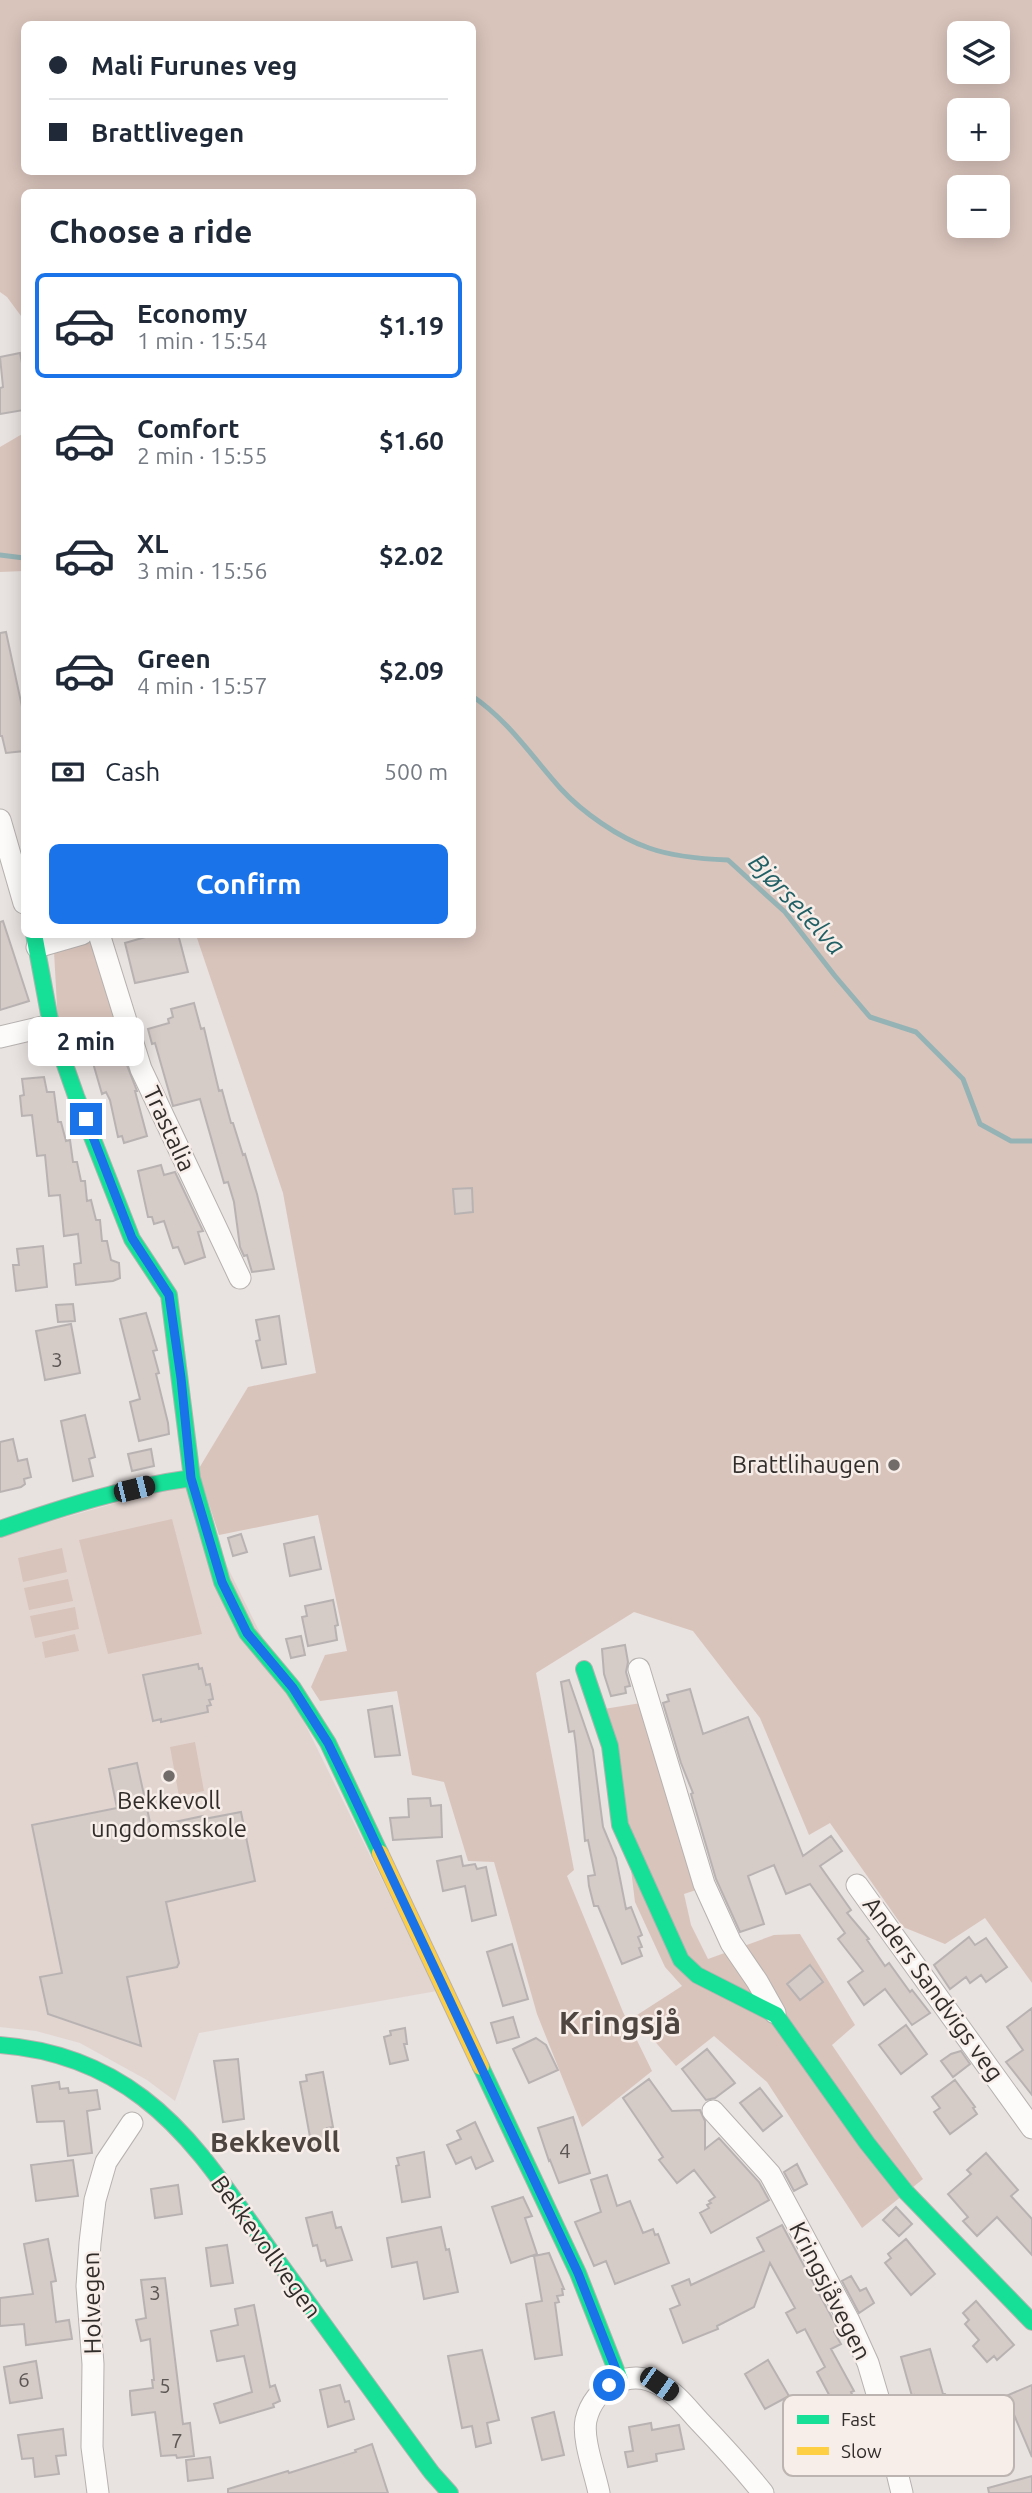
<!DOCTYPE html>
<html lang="en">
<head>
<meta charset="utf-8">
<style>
	:root { --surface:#fff; --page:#f2f2f3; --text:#1f2937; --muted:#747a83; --line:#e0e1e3; --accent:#1a73e8 }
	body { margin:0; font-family:Ubuntu,sans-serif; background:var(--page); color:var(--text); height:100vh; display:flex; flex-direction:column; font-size:26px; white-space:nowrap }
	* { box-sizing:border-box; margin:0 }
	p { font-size:23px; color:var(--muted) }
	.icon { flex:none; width:38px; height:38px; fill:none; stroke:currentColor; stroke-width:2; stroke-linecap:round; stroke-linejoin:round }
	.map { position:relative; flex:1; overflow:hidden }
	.sheet { position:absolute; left:21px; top:189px; width:455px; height:749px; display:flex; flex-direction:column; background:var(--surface); border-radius:10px; box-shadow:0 4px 18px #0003 }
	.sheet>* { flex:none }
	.banner { position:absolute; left:21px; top:21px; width:455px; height:154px; border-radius:10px; box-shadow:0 4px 18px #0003; display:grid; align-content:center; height:154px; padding:0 28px; background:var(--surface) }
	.tools { position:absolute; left:947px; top:21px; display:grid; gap:14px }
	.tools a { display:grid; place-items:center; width:63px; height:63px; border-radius:10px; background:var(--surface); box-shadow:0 4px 18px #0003; font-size:35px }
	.end { position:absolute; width:32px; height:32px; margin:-16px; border:9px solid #1a73e8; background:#fff; box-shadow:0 0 0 4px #fff }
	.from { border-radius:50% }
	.bubble { position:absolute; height:49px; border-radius:10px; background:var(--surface); box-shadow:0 4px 18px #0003; font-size:23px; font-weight:600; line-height:49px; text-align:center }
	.car { position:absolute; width:21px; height:42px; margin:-21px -10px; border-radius:9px; box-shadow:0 0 5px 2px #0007; background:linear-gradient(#222 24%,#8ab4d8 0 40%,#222 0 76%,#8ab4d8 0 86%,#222 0) }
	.banner b { display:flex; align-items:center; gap:24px; height:66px; font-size:26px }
	.banner b+b { border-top:2px solid var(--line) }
	.banner i { width:18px; height:18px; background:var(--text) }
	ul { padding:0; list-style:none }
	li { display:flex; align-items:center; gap:21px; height:105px; margin:0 14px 10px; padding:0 14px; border:4px solid transparent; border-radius:10px }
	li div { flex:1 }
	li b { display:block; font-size:26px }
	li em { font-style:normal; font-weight:600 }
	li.on { border-color:var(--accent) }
	li>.icon { width:63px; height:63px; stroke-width:1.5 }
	h2 { padding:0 28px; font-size:32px; line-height:84px }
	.pay { display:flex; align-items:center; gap:18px; height:77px; padding:0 28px; font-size:26px }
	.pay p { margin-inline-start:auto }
	.primary-button { display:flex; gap:14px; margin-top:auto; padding:14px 28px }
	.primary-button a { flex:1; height:80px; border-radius:10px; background:var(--accent); color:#fff; font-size:28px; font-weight:600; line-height:80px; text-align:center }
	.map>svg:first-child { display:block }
</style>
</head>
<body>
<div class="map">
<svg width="1032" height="2493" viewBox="0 0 1032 2493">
	<rect width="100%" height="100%" fill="#e8e2e0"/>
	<!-- built -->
	<path fill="#e2d5d0" d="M186 1483 437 1991 199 2033 175 2101 147 2080 80 2043 36 2031 0 2027V1536Z"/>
	<!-- green -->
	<path fill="#d9c4bb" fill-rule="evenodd" d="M0 0H1032V1983L985 1918 945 1944 903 1927 830 1823 809 1835 760 1718 693 1631 634 1612 536 1673 574 1870 567 1876 623 2012 652 2071 582 2127 537 2014 494 1862 468 1861 444 1782 412 1775 397 1691 320 1701 311 1687 325 1655 347 1651 318 1515 219 1535 198 1470 248 1387 316 1373 283 1193 196 935 472 934V192H24V320L7 297 0 292ZM24 24H472V172H24ZM959 33H998V72H959ZM959 110H998V149H959ZM959 187H998V226H959Z
		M24 433V571L0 572V447Z
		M94 939 121 1023 63 1044 58 1024 54 951Z
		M172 1519 202 1634 108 1654 79 1540Z
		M62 1548 67 1572 23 1582 18 1558Z
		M68 1579 73 1601 29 1610 24 1588Z
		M75 1607 79 1629 35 1638 30 1616Z
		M75 1634 79 1651 45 1658 42 1642Z
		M641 1703 696 1890 684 1894 691 1925 708 1959 774 1935 800 1934 855 2025 832 2045 923 2179 862 2228 767 2082 714 2036 676 2066 634 2017 682 1986 665 1967 635 1902 616 1746 604 1709Z
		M195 1742 204 1791 179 1796 170 1747Z"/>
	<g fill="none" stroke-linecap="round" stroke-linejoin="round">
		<!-- stream -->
		<path stroke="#95b3b5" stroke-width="5" d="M0 555 24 558
			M472 696C508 720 532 757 561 789 582 812 619 838 649 848 674 857 702 859 728 860L785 912 835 976 870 1017 916 1032 963 1079 980 1124 1011 1141H1032"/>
	</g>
	<!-- building -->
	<path fill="#d5cbc7" stroke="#b8b3b2" stroke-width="2" d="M20 353 24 373V410L0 414V388L3 387 0 357Z
		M6 632 24 716V751L6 753 2 736H0V633Z
		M3 921 29 1001 0 1010V922Z
		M156 934H178L188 972 135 983 125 943Z
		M194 1003 201 1029 204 1028 219 1091 222 1090 231 1123H233L243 1155 245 1154 257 1194 274 1269 252 1272 247 1255 244 1256 240 1247 234 1202 228 1182 224 1183 200 1099 173 1106 155 1043 152 1044 148 1029 169 1023 168 1019 173 1017 171 1009Z
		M110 1032 118 1056 123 1055 137 1091H135L147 1136 124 1143 122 1136 118 1137 110 1100 106 1092 102 1094 91 1056H93L90 1037Z
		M44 1077 47 1092H54L58 1122H61L66 1141 70 1140 73 1162H77L81 1181H85L87 1201 91 1200 96 1220H100L102 1241H107L111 1260 119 1263 120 1278 113 1281 76 1285 74 1264 81 1263 78 1234 64 1236 60 1195 49 1196 45 1155 37 1156 32 1115 22 1116 20 1096 24 1095 22 1079Z
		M161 1165 164 1175 175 1172 203 1231 198 1232 205 1257 185 1264 178 1247 173 1248 164 1221 154 1224 152 1217H148L138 1171Z
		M472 1188 473 1212 455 1214 453 1189Z
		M43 1246 47 1287 16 1291 13 1265H19L17 1249Z
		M73 1304 75 1321 58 1322 56 1305Z
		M146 1313 157 1350 153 1351 159 1373 156 1374 168 1423 169 1434 139 1441 130 1402 140 1399 120 1319Z
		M279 1316 286 1364 262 1368 256 1341 260 1340 256 1320Z
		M71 1324 80 1373 45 1380 36 1331Z
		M85 1415 95 1457 89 1459 93 1476 73 1481 61 1421Z
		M13 1439 18 1461 27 1459 31 1477 24 1479 25 1484 21 1487 0 1492V1442Z
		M151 1449 154 1466 132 1471 128 1454Z
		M241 1534 247 1552 233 1556 228 1538Z
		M314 1537 321 1569 290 1576 284 1544Z
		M333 1600 338 1625 335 1626 337 1640 308 1646 302 1617 307 1616 305 1606Z
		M301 1636 305 1655 291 1658 286 1639Z
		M625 1645 628 1662 626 1672 630 1686 625 1687 626 1693 611 1696 604 1674 602 1649Z
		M198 1664 199 1669 202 1668 206 1685 210 1684 213 1699 209 1700 211 1705 207 1706 208 1712 161 1722V1719L153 1721 143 1675Z
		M569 1680 593 1750 603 1827 616 1858 626 1909 631 1907 642 1935 638 1937 642 1947 639 1948 642 1956 622 1964 598 1906H594L589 1886 588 1876 595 1875 588 1840 585 1841 576 1746 574 1731 569 1732 561 1682Z
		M690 1689 703 1734 748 1717 803 1856 831 1836 842 1851 820 1866 851 1910 847 1913 869 1939 867 1940 885 1966 889 1963 910 1992 912 1990 930 2013 912 2025 885 1989 864 2005 848 1982 863 1971 838 1939 845 1933 810 1884 786 1894 774 1865 748 1876 764 1924 740 1932 716 1879 691 1794 693 1793 681 1763 663 1703 669 1701 667 1695Z
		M392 1706 400 1755 375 1757 368 1710Z
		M137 1763 151 1827 203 1816 204 1819 241 1812 255 1881 166 1902 179 1963 177 1967 127 1977 141 2046 48 2014 40 1977 62 1973 32 1825 117 1808 109 1769Z
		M430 1798 431 1806 441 1805 442 1837 393 1840 390 1818 409 1817 408 1799Z
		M461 1856 463 1866 475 1864 477 1869 486 1867 496 1915 472 1921 465 1886 443 1891 437 1861Z
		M969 1937 975 1945 986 1938 1007 1967 986 1982 981 1975 970 1983 966 1977 950 1989 934 1965Z
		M512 1944 528 1999 503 2006 487 1952Z
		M810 1965 823 1982 800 2000 787 1984Z
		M1032 2008V2095L1006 2062 1023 2050 1007 2027Z
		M513 2017 519 2037 497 2043 491 2023Z
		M906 2025 927 2054 901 2074 879 2045Z
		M405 2028 407 2044H404L408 2060 390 2064 384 2037 391 2035 390 2031Z
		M536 2038 546 2045 558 2070 529 2083 513 2049Z
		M707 2049 735 2083 715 2098 706 2100 682 2069Z
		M961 2051 970 2064 953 2077 941 2061 951 2054Z
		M238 2059 244 2119 223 2122 214 2061Z
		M323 2072 333 2127 327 2128 331 2144 312 2148 300 2082 307 2081 306 2075Z
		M649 2079 672 2111 700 2110 705 2121V2149L719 2138 759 2182 769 2200 711 2233 700 2213 709 2208 707 2205 711 2203 709 2201 715 2197 694 2170 677 2183 659 2160 663 2157 623 2098Z
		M955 2080 975 2107 973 2108 977 2114 950 2134 934 2112 940 2108 932 2097Z
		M59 2082 60 2089 68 2088 69 2093 97 2090 100 2109 87 2111 92 2153 68 2156 64 2121 37 2122 32 2086Z
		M760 2088 782 2116 763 2131 740 2103Z
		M573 2117 590 2173 559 2183 550 2160 549 2161 538 2128Z
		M475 2122 493 2161 476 2169 471 2157 456 2164 447 2145 461 2139 457 2131Z
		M424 2152 430 2197 402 2202 396 2166 399 2165 397 2158Z
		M986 2153 1018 2190 1011 2196 1032 2219V2255L997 2217 977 2236 963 2221 968 2217 948 2194 971 2174 967 2170Z
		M73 2160 78 2196 36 2201 31 2165Z
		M797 2164 807 2184 794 2191 784 2172Z
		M607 2175 617 2206 630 2201 643 2233 653 2229 655 2235 658 2234 669 2263 615 2284 606 2261 594 2266 575 2222 601 2212 591 2180Z
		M178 2185 182 2214 155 2218 151 2189Z
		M523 2197 532 2216 525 2218 537 2254 511 2263 492 2207Z
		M896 2207 912 2224 899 2236 883 2220Z
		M332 2212 336 2228 341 2227 352 2260 327 2266 325 2260 321 2261 317 2245 313 2246 306 2218Z
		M782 2225 837 2327 834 2332 841 2344 831 2349 854 2391 851 2392 869 2434 836 2463 833 2460 824 2468 797 2436 801 2433 793 2423 805 2414 813 2424 835 2406 817 2372 825 2367 805 2329 797 2333 786 2313 795 2308 770 2263 754 2307 717 2326 718 2329 683 2343 670 2309 680 2305 672 2286 689 2279 691 2285 764 2251 757 2238Z
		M441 2227 446 2250 449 2249 458 2292 424 2299 417 2262 392 2267 387 2238Z
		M48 2239 56 2281 51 2282 56 2322 69 2320 72 2339 26 2345 24 2324 0 2326V2298L33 2294 24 2244Z
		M906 2239 935 2274 911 2295 885 2263 891 2258 888 2254Z
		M227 2245 233 2283 211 2286 206 2248Z
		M549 2253 564 2289H562L563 2295 557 2296 559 2302 555 2303 562 2355 535 2359 526 2304 542 2301 534 2256Z
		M851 2276 860 2291 866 2288 874 2303 859 2313 842 2281Z
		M165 2278 183 2424 190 2423 194 2456 177 2458 176 2455 161 2456 155 2412 132 2415 130 2395V2391L153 2388 152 2380H154L150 2339 141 2341 136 2320 146 2318 141 2280Z
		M976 2301 1014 2345 997 2360 994 2356 987 2362 973 2346 979 2340 965 2324 969 2320 963 2313Z
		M254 2305 270 2387 275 2385 280 2401 273 2404 274 2407 220 2423 214 2404 252 2392 244 2356 217 2361 211 2331 238 2325 235 2309Z
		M930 2349 943 2394H945L951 2402 957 2427 963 2426 971 2461 949 2471 935 2414H933L928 2396 915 2399 914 2395 912 2396 901 2357Z
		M482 2350 499 2420 487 2423 491 2443 476 2447 472 2426 462 2428 448 2356Z
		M768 2360 789 2396 765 2409 745 2374Z
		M36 2361 42 2398 10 2403 4 2367Z
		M340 2385 345 2402 349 2401 354 2419 328 2427 320 2390Z
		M1032 2385V2457L1006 2396Z
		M554 2412 564 2455 542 2460 532 2418Z
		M651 2423 652 2430 679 2425 684 2449 656 2454 657 2461 628 2467 625 2452 633 2451 629 2427Z
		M63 2429 66 2455 56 2456 59 2474 35 2477 33 2458 22 2459 18 2435Z
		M372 2444 388 2493H228V2489L288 2471 289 2473 356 2452 355 2450Z
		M210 2457 213 2478 188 2481 186 2460Z
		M1032 2476V2493H989L988 2488Z"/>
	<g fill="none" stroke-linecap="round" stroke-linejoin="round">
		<!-- street casing -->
		<g stroke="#b6b2b0" stroke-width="23">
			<path id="street" d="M0 820 24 903
				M99 934 141 1069 240 1278
				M37 947 82 934
				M0 1037 51 1025
				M639 1669 704 1884 731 1943 757 1981 775 2013
				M857 1885 1032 2128
				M713 2111 770 2174 849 2321 868 2363 881 2407 902 2493
				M98 2493 92 2447 93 2364 87 2286 90 2243 95 2200 106 2162 132 2123
				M599 2493C595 2473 582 2439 586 2420 594 2386 630 2367 660 2385 676 2393 687 2408 699 2421 721 2444 743 2468 763 2493"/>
		</g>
		<!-- fast casing -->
		<g stroke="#b6b2b0" stroke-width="18">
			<path id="fast" d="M192 1478 222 1582 247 1633 293 1688 328 1743 380 1853
				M0 1529C63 1507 126 1487 192 1478L169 1295 132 1239 76 1096 51 1025 34 934
				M584 1669 610 1746 620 1825 681 1960 697 1975 776 2015 867 2143 906 2192 1032 2322
				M0 2045C52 2049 101 2066 143 2098 197 2139 233 2199 272 2253 325 2326 378 2400 432 2473L450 2493
				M481 2067 578 2273 620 2380"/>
		</g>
		<!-- slow casing -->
		<g stroke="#b6b2b0" stroke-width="18">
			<path id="slow" d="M380 1853 481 2067"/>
		</g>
		<!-- street -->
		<use href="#street" stroke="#fcfbfa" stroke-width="21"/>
		<!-- fast -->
		<use href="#fast" stroke="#16e098" stroke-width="16"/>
		<!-- slow -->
		<use href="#slow" stroke="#ffcf43" stroke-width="16"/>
	</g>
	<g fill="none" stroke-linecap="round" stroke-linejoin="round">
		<!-- route -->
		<path stroke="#1a73e8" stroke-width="9" d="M86 1119 132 1238 169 1295 181 1378 191 1478 222 1582 247 1633 293 1688 328 1743 347 1782 578 2273 620 2380 609 2385"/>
	</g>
	<!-- markers -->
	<g fill="#716c6a" stroke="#f8eee9" stroke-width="2.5">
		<circle cx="894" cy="1465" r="7"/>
		<circle cx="169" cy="1776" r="7"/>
	</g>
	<g text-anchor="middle" stroke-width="5" stroke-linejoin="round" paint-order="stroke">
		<!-- number labels -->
		<g font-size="21" fill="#5c5754">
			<text x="57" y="1367">3</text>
			<text x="565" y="2158">4</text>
			<text x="155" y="2300">3</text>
			<text x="24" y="2387">6</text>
			<text x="165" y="2393">5</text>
			<text x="177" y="2448">7</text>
		</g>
		<!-- street labels -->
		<g font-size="24" fill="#312d2b" stroke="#f8eee9">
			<text transform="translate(169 1129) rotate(65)" y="8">Trastalia</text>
			<text transform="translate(933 1989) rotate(54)" y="8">Anders Sandvigs veg</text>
			<text transform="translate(266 2247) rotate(54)" y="8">Bekkevollvegen</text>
			<text transform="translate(830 2291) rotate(63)" y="8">Kringsjåvegen</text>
			<text transform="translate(92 2303) rotate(-91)" y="8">Holvegen</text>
		</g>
		<!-- poi labels -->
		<g font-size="24" fill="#312d2b" stroke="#f8eee9" text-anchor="end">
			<text x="880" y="1473">Brattlihaugen</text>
			<text x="169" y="1809" text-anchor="middle">Bekkevoll<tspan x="169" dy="28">ungdomsskole</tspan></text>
		</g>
		<!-- water labels -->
		<g font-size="26" font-style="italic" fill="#216065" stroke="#f8eee9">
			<text transform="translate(797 904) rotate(47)" y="9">Bjørsetelva</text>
		</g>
		<!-- quarter labels -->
		<g font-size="28" font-weight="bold" fill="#4e4541" stroke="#f8eee9">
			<text x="275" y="2152">Bekkevoll</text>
		</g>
		<!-- district labels -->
		<g font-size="32" font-weight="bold" fill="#4e4541" stroke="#f8eee9">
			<text x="620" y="2034">Kringsjå</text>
		</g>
	</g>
	<!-- legend -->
	<rect x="783" y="2395" width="231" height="81" rx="10" fill="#f8eee9" stroke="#bcb4b0" stroke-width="2"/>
	<rect x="797" y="2415" width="32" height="9" fill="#16e098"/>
	<rect x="797" y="2447" width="32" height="8" fill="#ffcf43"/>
	<g font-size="19" fill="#312d2b">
		<text x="841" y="2426">Fast</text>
		<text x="841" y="2458">Slow</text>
	</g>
</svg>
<div class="tools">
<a><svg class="icon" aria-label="layers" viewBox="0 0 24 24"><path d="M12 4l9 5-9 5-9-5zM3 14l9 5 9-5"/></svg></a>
<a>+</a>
<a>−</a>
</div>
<i class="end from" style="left:609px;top:2385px"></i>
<i class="end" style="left:86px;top:1119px"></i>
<div class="bubble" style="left:28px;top:1017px;width:116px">2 min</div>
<i class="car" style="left:134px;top:1489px;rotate:76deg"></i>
<i class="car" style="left:659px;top:2384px;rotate:125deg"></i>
<div class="banner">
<b><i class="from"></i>Mali Furunes veg</b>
<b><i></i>Brattlivegen</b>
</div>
<section class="sheet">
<h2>Choose a ride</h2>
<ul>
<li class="on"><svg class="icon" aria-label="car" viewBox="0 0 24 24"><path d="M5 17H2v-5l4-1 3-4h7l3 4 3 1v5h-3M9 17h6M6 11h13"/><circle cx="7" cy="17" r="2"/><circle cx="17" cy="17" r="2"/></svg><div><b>Economy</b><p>1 min · 15:54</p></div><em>$1.19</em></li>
<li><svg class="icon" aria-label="car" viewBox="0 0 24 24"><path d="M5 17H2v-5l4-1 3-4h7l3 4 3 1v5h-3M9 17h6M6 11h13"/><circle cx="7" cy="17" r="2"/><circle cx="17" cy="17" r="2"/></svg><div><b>Comfort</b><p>2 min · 15:55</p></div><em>$1.60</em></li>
<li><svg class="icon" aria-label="car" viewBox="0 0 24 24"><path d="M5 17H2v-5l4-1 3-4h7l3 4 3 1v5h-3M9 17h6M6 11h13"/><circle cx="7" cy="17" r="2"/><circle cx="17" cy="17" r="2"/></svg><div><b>XL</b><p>3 min · 15:56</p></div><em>$2.02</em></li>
<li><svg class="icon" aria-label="car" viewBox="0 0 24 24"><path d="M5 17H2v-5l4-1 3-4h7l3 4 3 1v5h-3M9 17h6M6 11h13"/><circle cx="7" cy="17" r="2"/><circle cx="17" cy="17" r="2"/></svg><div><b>Green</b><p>4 min · 15:57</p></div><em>$2.09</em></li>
</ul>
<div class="pay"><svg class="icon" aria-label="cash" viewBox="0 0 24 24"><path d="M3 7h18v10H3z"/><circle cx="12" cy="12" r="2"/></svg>Cash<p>500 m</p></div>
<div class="primary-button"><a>Confirm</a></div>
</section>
</div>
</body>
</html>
